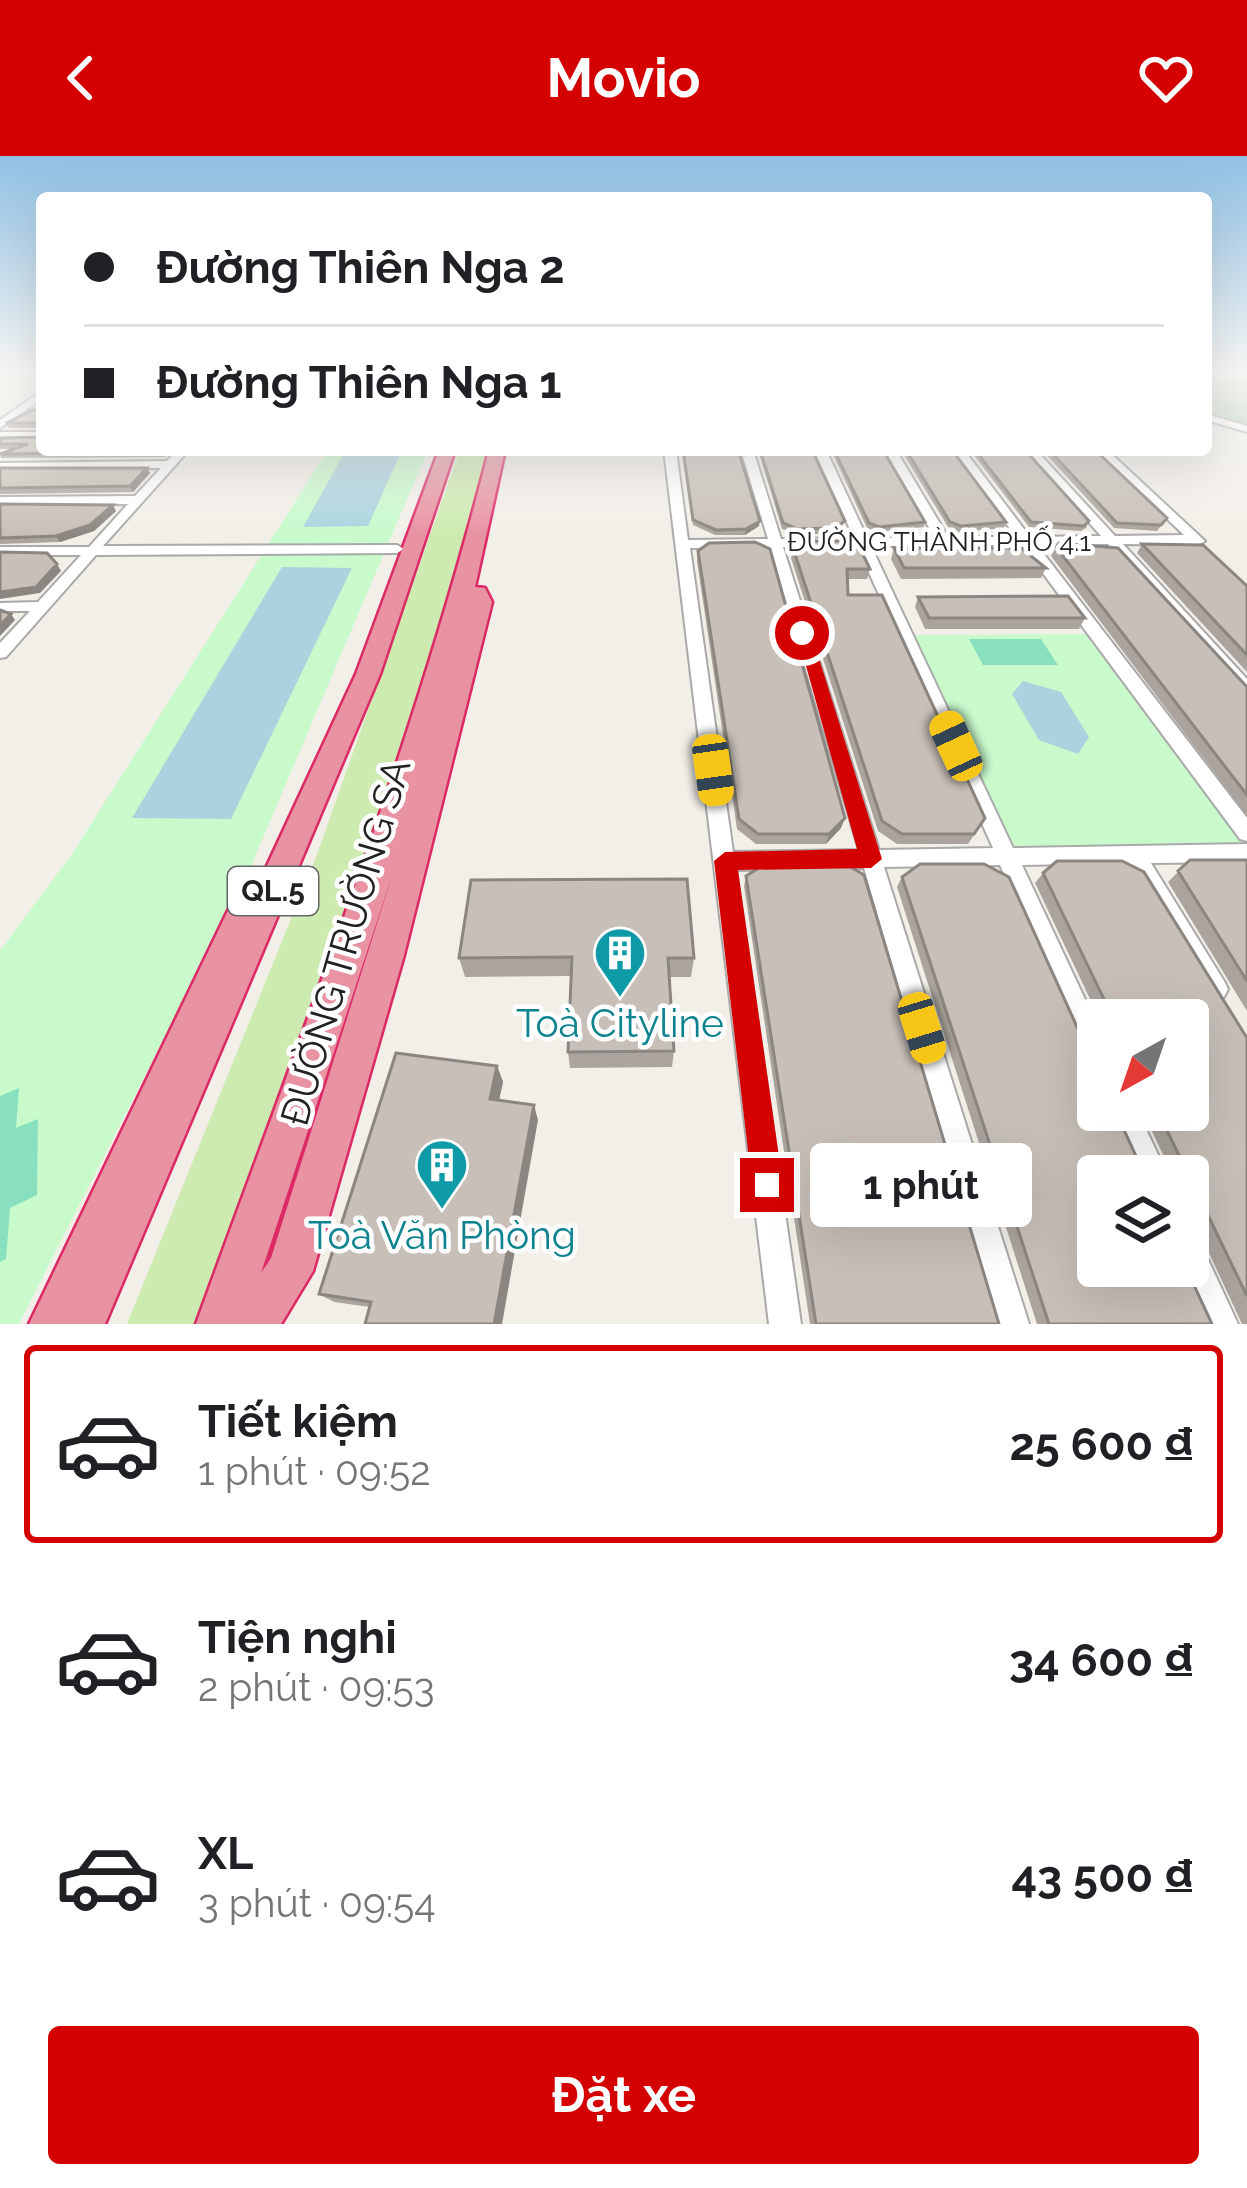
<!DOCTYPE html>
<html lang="vi">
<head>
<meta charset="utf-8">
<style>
	:root { --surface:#fff; --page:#f6f6f6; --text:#202124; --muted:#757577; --line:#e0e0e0; --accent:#d40000 }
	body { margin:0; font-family:Raleway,sans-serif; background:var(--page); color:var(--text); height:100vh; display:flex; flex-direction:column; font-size:45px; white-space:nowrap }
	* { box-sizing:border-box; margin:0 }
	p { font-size:39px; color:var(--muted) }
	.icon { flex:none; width:66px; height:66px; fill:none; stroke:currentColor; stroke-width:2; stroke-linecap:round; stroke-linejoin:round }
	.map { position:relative; height:1168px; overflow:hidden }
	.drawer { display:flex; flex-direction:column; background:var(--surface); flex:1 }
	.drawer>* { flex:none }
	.banner { position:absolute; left:36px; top:36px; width:1176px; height:264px; border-radius:12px; box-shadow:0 12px 48px #0002; display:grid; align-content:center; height:264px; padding:0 48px; background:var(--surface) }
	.needle { width:78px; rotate:220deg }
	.fabs { position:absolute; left:1077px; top:843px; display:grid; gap:24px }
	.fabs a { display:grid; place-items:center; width:132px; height:132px; border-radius:12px; background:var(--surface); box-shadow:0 12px 48px #0002; font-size:60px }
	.end { position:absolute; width:54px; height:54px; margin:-27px; border:15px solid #d40000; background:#fff; box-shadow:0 0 0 6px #fff }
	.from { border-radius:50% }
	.bubble { position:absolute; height:84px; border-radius:12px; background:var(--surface); box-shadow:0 12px 48px #0002; font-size:39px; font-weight:700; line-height:84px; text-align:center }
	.car { position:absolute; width:36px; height:72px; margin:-36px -18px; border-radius:15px; box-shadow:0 0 9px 3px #0007; background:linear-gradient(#f5c518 24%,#345 0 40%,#f5c518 0 76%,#345 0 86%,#f5c518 0) }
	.banner b { display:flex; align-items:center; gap:42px; height:114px; font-size:45px }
	.banner b+b { border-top:3px solid var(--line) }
	.banner i { width:30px; height:30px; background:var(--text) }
	ul { padding:21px 0 0; list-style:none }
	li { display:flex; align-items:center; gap:36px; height:198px; margin:0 24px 18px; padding:0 24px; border:6px solid transparent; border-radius:12px }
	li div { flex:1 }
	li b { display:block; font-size:45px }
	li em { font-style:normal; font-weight:700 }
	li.current { border-color:var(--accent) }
	li>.icon { width:108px; height:108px; stroke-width:1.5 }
	.button { display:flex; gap:24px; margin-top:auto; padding:24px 48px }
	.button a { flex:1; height:138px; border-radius:12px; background:var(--accent); color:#fff; font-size:48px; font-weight:700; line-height:138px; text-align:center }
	header { display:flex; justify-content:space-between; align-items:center; height:156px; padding:0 48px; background:var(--accent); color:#fff; font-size:54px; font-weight:700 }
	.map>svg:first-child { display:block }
</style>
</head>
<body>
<header><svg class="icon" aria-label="back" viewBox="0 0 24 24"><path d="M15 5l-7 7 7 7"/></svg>Movio<svg class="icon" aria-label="heart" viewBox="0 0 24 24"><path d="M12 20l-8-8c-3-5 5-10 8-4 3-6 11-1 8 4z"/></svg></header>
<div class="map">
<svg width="1247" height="1168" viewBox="0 0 1247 1168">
	<rect width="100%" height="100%" fill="#f2efe9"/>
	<!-- grass -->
	<path fill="#cdebb0" d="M460 294H490L483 325 389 643 220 1115 195 1168H127L316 701Z"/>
	<!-- cemetery -->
	<path fill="#aacbaf" d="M1206 216H1247V269L1206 256Z"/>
	<!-- park -->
	<path fill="#c8facc" d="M328 294H428L251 710 19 1168H0V795L72 698Z
		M1097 478 1247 677V697L1007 701 905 479Z"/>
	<!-- pitch -->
	<path fill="#88e0be" d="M969 483H1041L1058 509H983Z
		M19 932 16 972 38 963 37 1039 10 1052 6 1103 0 1106V940Z"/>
	<!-- water -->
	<path fill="#aad3df" d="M346 294H402L368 370 303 371Z
		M282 411 352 412 231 663 132 662Z
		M1023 525 1061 536 1089 581 1078 598 1039 584 1012 538Z"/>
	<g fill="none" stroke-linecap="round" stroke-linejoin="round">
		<!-- minor casing -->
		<g stroke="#a9a9a9" stroke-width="4">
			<path id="minor" d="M42 235V243L0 272V264Z
				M1206 258 1247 270V276L1206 264Z
				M0 276H42V282H0Z
				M177 294H189L103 390 397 389 404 393 397 397 96 399 6 501 0 502V487L30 455H0V447L38 446 81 399H0V391H89L128 348 0 349V341L135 340 161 312 0 313V307L167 305Z
				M664 294H676L688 384 768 383 741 294H753L781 383 854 382 814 294H826L867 382H935L884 294H896L948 381H1016L952 294H964L1030 381 1101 380 1024 294H1036L1115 380 1184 379 1095 294H1107L1205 385 1198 389 1123 388 1247 523V539L1241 537 1108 388 1037 389 1247 662V685L1240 683 1022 389 871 390 1013 692 1247 688V706L1151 707 1224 825 1228 833 1224 841 1216 844 1208 841 1129 707 1022 709 1098 871V912L1089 908 1000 709 884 711 1029 1168H997L864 712 736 714 801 1168H769ZM857 390 993 692 879 694 783 391ZM770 391 859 694 733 696 690 392Z
				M1110 954H1137L1168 1020H1139Z
				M1188 1080 1199 1084 1238 1168H1206L1179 1110H1188Z"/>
		</g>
		<!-- highway casing -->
		<g stroke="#dc2a67" stroke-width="5">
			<path id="highway" d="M439 294H455L380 518 105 1168H29L235 740 254 738 356 518Z
				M489 294H505L475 431 485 432 492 446 404 799 313 1115 281 1168H196C301 879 413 593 489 294ZM393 717 271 1102 261 1117Z"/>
		</g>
		<!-- minor -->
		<use href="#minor" fill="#fff" fill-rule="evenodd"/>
		<!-- highway -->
		<use href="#highway" fill="#e892a2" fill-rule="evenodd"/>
	</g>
	<!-- wall -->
	<path fill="#aba49e" d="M42 250 40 272H9L6 267Z
		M0 282 171 294 165 301 1 302 0 297 13 293H0Z
		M682 294H738L759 370 745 379H715L693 369Z
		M758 294H812L844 371 832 378H796L782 373Z
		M831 294H883L925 366 924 371 877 376 867 372Z
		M901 294H952L1006 366 1004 372 959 376 948 371Z
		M970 294H1025L1087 371 1081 375 1029 371Z
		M1042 294H1095L1167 362 1157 375 1114 372Z
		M0 312H147L150 317 133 336 0 338Z
		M0 348 116 355 94 375 60 386 0 388Z
		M1059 387 1247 531V660L1051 400Z
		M1142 388 1247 430V516L1137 397Z
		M793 392 870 413 867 423H848V439L945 583 985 662 968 688H897L878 675 791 402Z
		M894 392 1046 412 1041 422 901 423 891 403Z
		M698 395 841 672 826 688H756L737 673 697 405Z
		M918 441 1085 462 1079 473H925L915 451Z
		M1190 704H1247V855L1168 726Z
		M1043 717 1247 882V1168H1242L1188 1052V1020H1173L1142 954H1188V864H1100L1035 727Z
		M746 720 999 1168H810L744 730Z
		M902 721 1212 1168H1037L897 731Z
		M459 802H694L691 821H669L674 895 672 911 570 912 568 896 571 820 465 821Z
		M497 910 503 926 499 944 538 964 370 1151 334 1146 319 1138Z"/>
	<!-- shaded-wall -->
	<path fill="#8b8681" d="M147 312 150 317 133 336 130 330Z
		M113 349 116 355 94 375 60 386 56 380Z
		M760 365 759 370 745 379 746 373Z
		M57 408 61 415 40 437 0 443V436Z
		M11 458 15 464 0 480V469Z
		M845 662 841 672 826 688 829 678Z
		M497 910 503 926 496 958 490 943Z
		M534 949 538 964 502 1168H494Z"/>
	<!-- building -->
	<path fill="#c7bfb8" stroke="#8b8681" stroke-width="3" d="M42 250V278L39 267H6Z
		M42 281V294H165L163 296 0 298 28 288H0V282Z
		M683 294H738L760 365 746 373 716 374 693 364Z
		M760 294H812L845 365 834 372 797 373 783 367Z
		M834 294H883L925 366 879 371 869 367Z
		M906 294H952L1006 366 961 370 950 366Z
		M975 294H1025L1089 365 1084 370 1031 366Z
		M1049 294H1095L1167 362 1161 369 1117 367Z
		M0 312H147L130 330 0 332Z
		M0 348 113 349 90 369 56 380 0 382Z
		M801 385H841L860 392 870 413H847L848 439H882L947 580 940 582 949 584 985 662 974 678H902L882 665 793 392Z
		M755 386 770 393 845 662 829 678H758L739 663 698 395 709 387Z
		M1059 387 1118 392 1247 531V639L1056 391Z
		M1142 388 1203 389 1247 430V499Z
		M894 392H1021L1046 412H904Z
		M0 396 47 397 57 408 36 431 0 436Z
		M1068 440 1085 462H929L918 441Z
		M0 454 11 458 0 469Z
		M1190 704H1247V825L1178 715Z
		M1057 705H1122L1144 716 1247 882V1140L1157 954H1188V864H1114L1043 717Z
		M844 707 864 719 999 1168H816L746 720 765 708Z
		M920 708H984L1009 721 1098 917V954H1115L1145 1020H1098V1110H1185L1212 1168H1049L902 721Z
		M687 723 694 802H668L674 895 568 896 572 801 459 802 471 724Z
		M396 897 497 910 490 943 534 949 494 1168H365L371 1146 319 1138Z"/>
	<!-- sky -->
	<linearGradient id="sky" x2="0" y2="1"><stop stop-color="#8fc0e4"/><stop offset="0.57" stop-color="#f9f8f5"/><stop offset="1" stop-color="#f9f8f5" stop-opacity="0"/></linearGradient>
	<rect width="1247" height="380" fill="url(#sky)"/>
	<!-- route -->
	<path fill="#d40000" d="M796 474 811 477 882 703 871 712 738 714 783 1029 778 1040 767 1044 756 1040 752 1029 714 705 725 696 857 693Z"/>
	<!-- icons -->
	<defs>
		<g id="building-pin" transform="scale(2.7)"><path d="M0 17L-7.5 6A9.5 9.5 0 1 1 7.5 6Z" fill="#0f9aa8" stroke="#fff"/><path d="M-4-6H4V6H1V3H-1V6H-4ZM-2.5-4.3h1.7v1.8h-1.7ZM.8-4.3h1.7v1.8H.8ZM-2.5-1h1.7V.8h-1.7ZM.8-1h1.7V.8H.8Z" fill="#fff"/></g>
	</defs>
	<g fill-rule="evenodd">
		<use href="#building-pin" x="620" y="797"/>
		<use href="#building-pin" x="442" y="1009"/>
	</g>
	<g text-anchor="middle" stroke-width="9" stroke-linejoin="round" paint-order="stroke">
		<!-- far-street labels -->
		<g font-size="27" fill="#222" stroke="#fff">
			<text x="939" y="395">ĐƯỜNG THÀNH PHỐ 4.1</text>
		</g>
		<!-- shield labels -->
		<rect fill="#fff" stroke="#646464" stroke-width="3" x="228" y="711" width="90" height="48" rx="9"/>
		<g font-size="30" font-weight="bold" fill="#222">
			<text x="273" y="745">QL.5</text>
		</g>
		<!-- near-street labels -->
		<g font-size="39" fill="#222" stroke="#fff">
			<text transform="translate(345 786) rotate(-74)" y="14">ĐƯỜNG TRƯỜNG SA</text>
		</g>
		<!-- near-culture labels -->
		<g font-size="39" fill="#0d838f" stroke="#fff">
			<text x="620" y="881">Toà Cityline</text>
			<text x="442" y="1093">Toà Văn Phòng</text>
		</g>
	</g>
</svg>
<div class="fabs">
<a><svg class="needle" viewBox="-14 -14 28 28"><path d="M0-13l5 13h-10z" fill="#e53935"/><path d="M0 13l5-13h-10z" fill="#757577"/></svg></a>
<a><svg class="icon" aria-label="layers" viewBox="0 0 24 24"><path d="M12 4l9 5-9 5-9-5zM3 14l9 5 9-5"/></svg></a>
</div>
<i class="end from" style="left:802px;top:477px"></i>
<i class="end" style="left:767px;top:1029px"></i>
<div class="bubble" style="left:810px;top:987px;width:222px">1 phút</div>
<i class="car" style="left:956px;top:590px;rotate:335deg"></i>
<i class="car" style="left:713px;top:614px;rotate:172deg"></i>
<i class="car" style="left:922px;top:872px;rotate:163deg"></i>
<div class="banner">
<b><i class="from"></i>Đường Thiên Nga 2</b>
<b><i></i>Đường Thiên Nga 1</b>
</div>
</div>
<section class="drawer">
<ul>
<li class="current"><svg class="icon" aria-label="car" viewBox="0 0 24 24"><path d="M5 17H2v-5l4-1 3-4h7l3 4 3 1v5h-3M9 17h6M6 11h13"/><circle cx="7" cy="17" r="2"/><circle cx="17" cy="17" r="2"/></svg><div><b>Tiết kiệm</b><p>1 phút · 09:52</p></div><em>25 600 ₫</em></li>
<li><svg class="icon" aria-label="car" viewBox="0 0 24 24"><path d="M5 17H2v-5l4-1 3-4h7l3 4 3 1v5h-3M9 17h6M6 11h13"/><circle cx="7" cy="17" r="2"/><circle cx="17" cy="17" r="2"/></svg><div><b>Tiện nghi</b><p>2 phút · 09:53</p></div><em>34 600 ₫</em></li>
<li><svg class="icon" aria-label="car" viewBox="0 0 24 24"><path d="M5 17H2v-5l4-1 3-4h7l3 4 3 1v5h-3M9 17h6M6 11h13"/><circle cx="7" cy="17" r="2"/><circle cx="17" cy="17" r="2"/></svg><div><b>XL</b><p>3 phút · 09:54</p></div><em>43 500 ₫</em></li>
</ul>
<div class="button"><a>Đặt xe</a></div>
</section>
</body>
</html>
